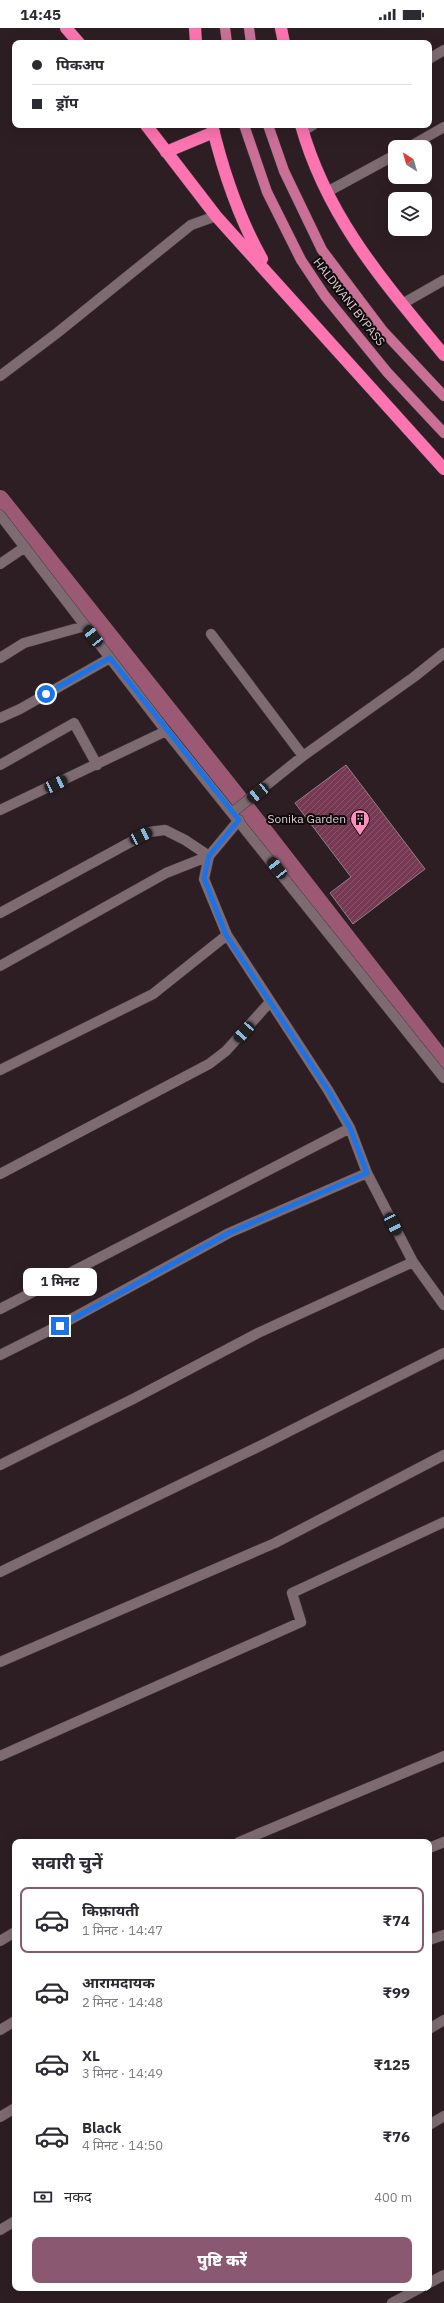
<!DOCTYPE html>
<html lang="hi">
<head>
<meta charset="utf-8">
<style>
	:root { --surface:#fff; --page:#f7f7f7; --text:#2b2b33; --muted:#7c7c81; --line:#e1e1e2; --accent:#8a5871 }
	body { margin:0; font-family:"IBM Plex Sans","Noto Sans Devanagari",sans-serif; background:var(--page); color:var(--text); height:100vh; display:flex; flex-direction:column; font-size:15px; white-space:nowrap }
	* { box-sizing:border-box; margin:0 }
	p { font-size:13px; color:var(--muted) }
	.icon { flex:none; width:22px; height:22px; fill:none; stroke:currentColor; stroke-width:2; stroke-linecap:round; stroke-linejoin:round }
	.map { position:relative; flex:1; overflow:hidden }
	.drawer { position:absolute; left:12px; top:1811px; width:420px; height:452px; display:flex; flex-direction:column; background:var(--surface); border-radius:8px; box-shadow:0 4px 16px #0002 }
	.drawer>* { flex:none }
	.banner { position:absolute; left:12px; top:12px; width:420px; height:88px; border-radius:8px; box-shadow:0 4px 16px #0002; display:grid; align-content:center; height:88px; padding:0 20px; background:var(--surface) }
	.needle { width:26px; rotate:323deg }
	.buttons { position:absolute; left:388px; top:112px; display:grid; gap:8px }
	.buttons a { display:grid; place-items:center; width:44px; height:44px; border-radius:8px; background:var(--surface); box-shadow:0 4px 16px #0002; font-size:20px }
	.end { position:absolute; width:18px; height:18px; margin:-9px; border:5px solid #1a73e8; background:#fff; box-shadow:0 0 0 2px #fff }
	.from { border-radius:50% }
	.bubble { position:absolute; height:28px; border-radius:8px; background:var(--surface); box-shadow:0 4px 16px #0002; font-size:13px; font-weight:800; line-height:28px; text-align:center }
	.car { position:absolute; width:12px; height:24px; margin:-12px -6px; border-radius:5px; box-shadow:0 0 3px 1px #0007; background:linear-gradient(#222 24%,#8ab4d8 0 40%,#222 0 76%,#8ab4d8 0 86%,#222 0) }
	.banner b { display:flex; align-items:center; gap:14px; height:38px; font-size:15px }
	.banner b+b { border-top:1px solid var(--line) }
	.banner i { width:10px; height:10px; background:var(--text) }
	ul { padding:0; list-style:none }
	li { display:flex; align-items:center; gap:12px; height:66px; margin:0 8px 6px; padding:0 12px; border:2px solid transparent; border-radius:8px }
	li div { flex:1 }
	li b { display:block; font-size:15px }
	li em { font-style:normal; font-weight:800 }
	li.on { border-color:var(--accent) }
	li>.icon { width:36px; height:36px; stroke-width:1.5 }
	h2 { padding:0 20px; font-size:18px; line-height:48px }
	.pay { display:flex; align-items:center; gap:10px; height:44px; padding:0 20px; font-size:15px }
	.pay p { margin-inline-start:auto }
	.button { display:flex; gap:8px; margin-top:auto; padding:8px 20px }
	.button a { flex:1; height:46px; border-radius:8px; background:var(--accent); color:#fff; font-size:16px; font-weight:800; line-height:46px; text-align:center }
	.status { display:flex; justify-content:space-between; align-items:center; height:28px; padding:0 20px; background:var(--surface); direction:ltr }
	.status svg { height:11px; fill:currentColor }
	.map>svg:first-child { display:block }
</style>
</head>
<body>
<div class="status"><b>14:45</b><svg viewBox="0 0 49 12"><path d="M0 12V9h3v3zM5 12V6h3v6zM10 12V3h3v9zM15 12V0h3v12zM26 1h20v11H26zM47 4h2v5h-2z"/></svg></div>
<div class="map">
<svg width="444" height="2275" viewBox="0 0 444 2275">
	<defs>
		<pattern id="building-hatch" width="6" height="6" patternUnits="userSpaceOnUse"><rect width="6" height="6" fill="#773853"/><path d="M-1 1l2-2M0 6l6-6M5 7l2-2" fill="none" stroke="#8a546b"/></pattern>
	</defs>
	<rect width="100%" height="100%" fill="#2d1e23"/>
	<g fill="none" stroke-linecap="round" stroke-linejoin="round">
		<!-- canal -->
		<path stroke="#9b5974" stroke-width="18" d="M0 471 239 771 444 1035"/>
	</g>
	<!-- building -->
	<path fill="url(#building-hatch)" stroke="#927f85" d="M346 737 425 841 353 896 330 865 351 849 295 775Z"/>
	<g fill="none" stroke-linecap="round" stroke-linejoin="round">
		<!-- minor casing -->
		<g stroke="#483b40" stroke-width="11">
			<path id="minor" d="M429 31 444 22
				M303 103 313 97
				M409 119 444 99
				M327 164 395 127
				M402 276 444 252
				M0 348 57 305 191 197 216 188
				M0 487 166 703 444 1050
				M0 536 25 519
				M211 606 303 728
				M0 630 24 615 85 598
				M0 690 20 681 110 630
				M0 737 74 695 97 737
				M0 782 166 703
				M233 784 303 728 414 649 444 625
				M239 792 209 828 204 851 227 907 328 1062 350 1100 367 1145 413 1234 444 1277
				M0 885 149 804 165 802 185 812 209 828
				M0 938 166 845 209 828
				M0 1042 153 966 227 907
				M0 1146 209 1036 226 1023 270 974
				M0 1281 350 1100
				M0 1327 60 1297 229 1205 367 1145
				M0 1437 133 1371 258 1305 413 1234
				M0 1544 266 1415 444 1325
				M0 1634 275 1515 444 1427
				M0 1728 301 1594 292 1565 444 1494
				M239 1814 444 1728
				M429 1820 444 1814
				M429 1912 444 1907
				M0 1913 15 1904
				M429 2001 444 1992
				M0 2002 15 1993
				M0 2089 15 2080
				M429 2097 444 2088
				M0 2202 15 2193
				M429 2255 444 2247
				M392 2275 420 2260"/>
		</g>
		<!-- major casing -->
		<g stroke="#483b40" stroke-width="11">
			<path id="major" d="M225 0 227 15
				M249 0 251 15
				M244 97 267 164 301 232 325 268 387 344 444 405
				M268 97 284 143 322 222 383 303 444 368"/>
		</g>
		<!-- highway casing -->
		<g stroke="#483b40" stroke-width="13">
			<path id="highway" d="M66 0 79 15
				M195 0 196 15
				M281 0 284 15
				M146 97 216 188 444 441
				M212 97C223 143 239 190 262 231
				M301 97C327 190 384 254 444 327
				M166 124 214 104"/>
		</g>
		<!-- minor -->
		<use href="#minor" stroke="#7e6b71" stroke-width="10"/>
		<!-- major -->
		<use href="#major" stroke="#ca7097" stroke-width="10"/>
		<!-- highway -->
		<use href="#highway" stroke="#fd74b0" stroke-width="12"/>
	</g>
	<g fill="none" stroke-linecap="round" stroke-linejoin="round">
		<!-- route -->
		<path stroke="#1a73e8" stroke-width="5" d="M46 666 110 630 239 792 209 828 204 850 226 907 328 1062 350 1100 367 1145 229 1205 60 1298"/>
	</g>
	<!-- icons -->
	<defs>
		<g id="building-pin" transform="scale(1)"><path d="M0 17L-7.5 6A9.5 9.5 0 1 1 7.5 6Z" fill="#fe8ebc" stroke="#110a0c"/><path d="M-4-6H4V6H1V3H-1V6H-4ZM-2.5-4.3h1.7v1.8h-1.7ZM.8-4.3h1.7v1.8H.8ZM-2.5-1h1.7V.8h-1.7ZM.8-1h1.7V.8H.8Z" fill="#111"/></g>
	</defs>
	<g fill-rule="evenodd">
		<use href="#building-pin" x="360" y="791"/>
	</g>
	<g text-anchor="middle" stroke-width="4" stroke-linejoin="round" paint-order="stroke">
		<!-- street labels -->
		<g font-size="12" fill="#d9ced1" stroke="#110a0c">
			<text transform="translate(349 274) rotate(52)" y="4">HALDWANI BYPASS</text>
		</g>
		<!-- poi labels -->
		<g font-size="12" fill="#d9ced1" stroke="#110a0c" text-anchor="end">
			<text x="346" y="795">Sonika Garden</text>
		</g>
	</g>
</svg>
<div class="buttons">
<a><svg class="needle" viewBox="-14 -14 28 28"><path d="M0-13l5 13h-10z" fill="#e53935"/><path d="M0 13l5-13h-10z" fill="#7c7c81"/></svg></a>
<a><svg class="icon" aria-label="layers" viewBox="0 0 24 24"><path d="M12 4l9 5-9 5-9-5zM3 14l9 5 9-5"/></svg></a>
</div>
<i class="end from" style="left:46px;top:666px"></i>
<i class="end" style="left:60px;top:1298px"></i>
<div class="bubble" style="left:23px;top:1240px;width:74px">1 मिनट</div>
<i class="car" style="left:93px;top:608px;rotate:322deg"></i>
<i class="car" style="left:56px;top:756px;rotate:65deg"></i>
<i class="car" style="left:258px;top:765px;rotate:231deg"></i>
<i class="car" style="left:141px;top:808px;rotate:63deg"></i>
<i class="car" style="left:277px;top:840px;rotate:322deg"></i>
<i class="car" style="left:244px;top:1004px;rotate:222deg"></i>
<i class="car" style="left:393px;top:1196px;rotate:153deg"></i>
<div class="banner">
<b><i class="from"></i>पिकअप</b>
<b><i></i>ड्रॉप</b>
</div>
<section class="drawer">
<h2>सवारी चुनें</h2>
<ul>
<li class="on"><svg class="icon" aria-label="car" viewBox="0 0 24 24"><path d="M5 17H2v-5l4-1 3-4h7l3 4 3 1v5h-3M9 17h6M6 11h13"/><circle cx="7" cy="17" r="2"/><circle cx="17" cy="17" r="2"/></svg><div><b>किफ़ायती</b><p>1 मिनट · 14:47</p></div><em>₹74</em></li>
<li><svg class="icon" aria-label="car" viewBox="0 0 24 24"><path d="M5 17H2v-5l4-1 3-4h7l3 4 3 1v5h-3M9 17h6M6 11h13"/><circle cx="7" cy="17" r="2"/><circle cx="17" cy="17" r="2"/></svg><div><b>आरामदायक</b><p>2 मिनट · 14:48</p></div><em>₹99</em></li>
<li><svg class="icon" aria-label="car" viewBox="0 0 24 24"><path d="M5 17H2v-5l4-1 3-4h7l3 4 3 1v5h-3M9 17h6M6 11h13"/><circle cx="7" cy="17" r="2"/><circle cx="17" cy="17" r="2"/></svg><div><b>XL</b><p>3 मिनट · 14:49</p></div><em>₹125</em></li>
<li><svg class="icon" aria-label="car" viewBox="0 0 24 24"><path d="M5 17H2v-5l4-1 3-4h7l3 4 3 1v5h-3M9 17h6M6 11h13"/><circle cx="7" cy="17" r="2"/><circle cx="17" cy="17" r="2"/></svg><div><b>Black</b><p>4 मिनट · 14:50</p></div><em>₹76</em></li>
</ul>
<div class="pay"><svg class="icon" aria-label="cash" viewBox="0 0 24 24"><path d="M3 7h18v10H3z"/><circle cx="12" cy="12" r="2"/></svg>नकद<p>400 m</p></div>
<div class="button"><a>पुष्टि करें</a></div>
</section>
</div>
</body>
</html>
